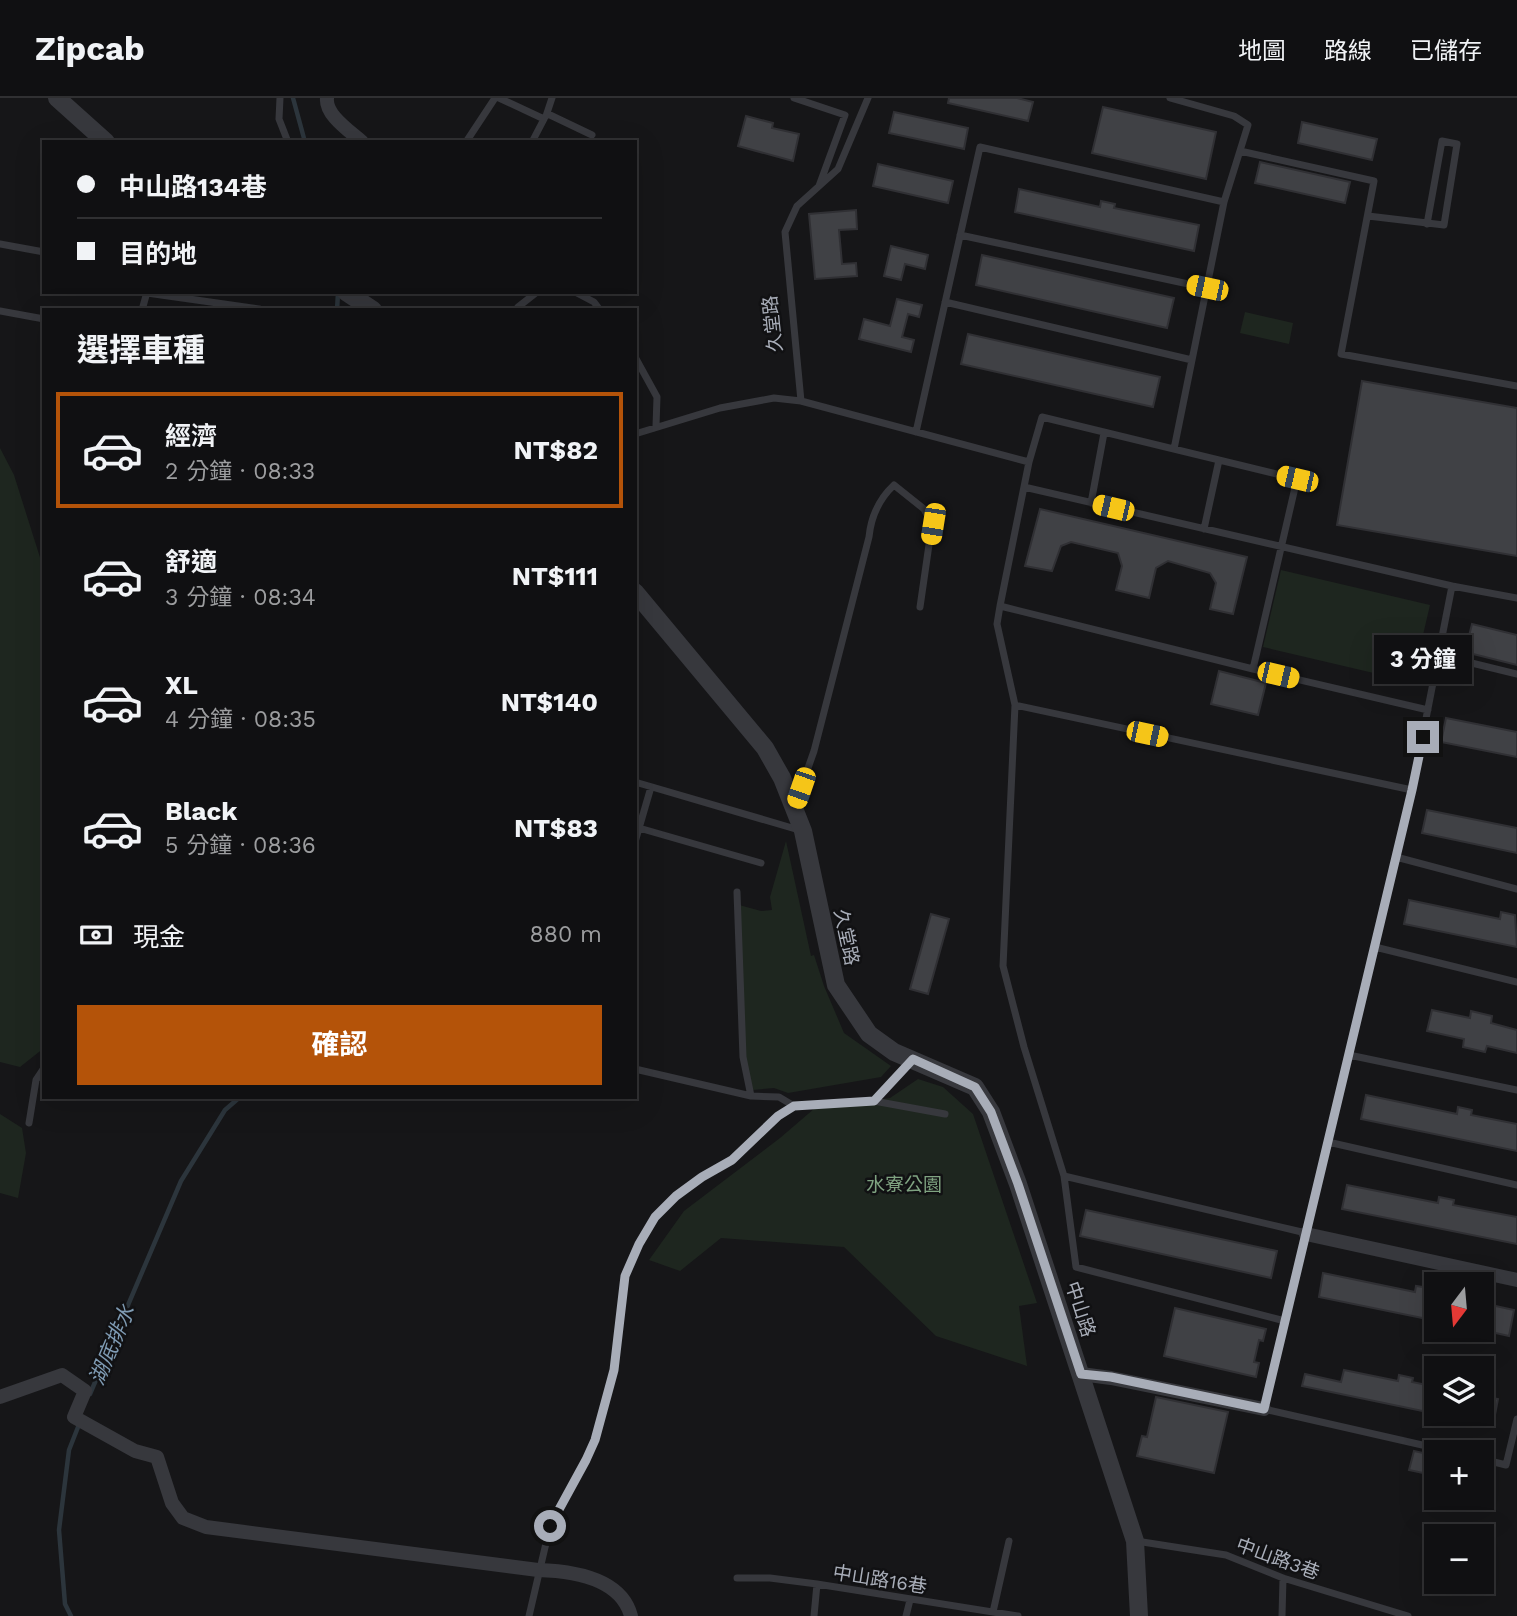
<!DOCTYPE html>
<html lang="zh-TW">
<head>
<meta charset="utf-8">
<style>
	:root { --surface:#101012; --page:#1e1e20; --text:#f1f3f6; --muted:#9c9d9f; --line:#303032; --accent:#b45309 }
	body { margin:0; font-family:"Work Sans","Noto Sans TC",sans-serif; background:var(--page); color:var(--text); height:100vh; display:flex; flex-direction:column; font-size:26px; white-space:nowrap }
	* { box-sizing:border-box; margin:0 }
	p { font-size:23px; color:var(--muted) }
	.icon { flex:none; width:38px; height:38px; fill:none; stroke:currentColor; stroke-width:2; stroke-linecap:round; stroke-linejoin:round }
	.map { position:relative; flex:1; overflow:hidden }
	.side { position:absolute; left:42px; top:210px; width:595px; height:791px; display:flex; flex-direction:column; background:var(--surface); border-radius:0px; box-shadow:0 7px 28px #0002,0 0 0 2px var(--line) }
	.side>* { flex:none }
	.hud { position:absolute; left:42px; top:42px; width:595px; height:154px; border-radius:0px; box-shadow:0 7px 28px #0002,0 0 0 2px var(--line); display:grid; align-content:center; height:154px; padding:0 35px; background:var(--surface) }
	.needle { width:46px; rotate:196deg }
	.buttons { position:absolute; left:1424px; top:1174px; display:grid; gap:14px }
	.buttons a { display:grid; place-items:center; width:70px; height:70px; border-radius:0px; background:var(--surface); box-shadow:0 7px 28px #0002,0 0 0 2px var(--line); font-size:35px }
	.end { position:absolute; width:32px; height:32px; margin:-16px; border:9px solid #a8adb8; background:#111; box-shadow:0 0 0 4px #111 }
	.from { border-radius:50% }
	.bubble { position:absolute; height:49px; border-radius:0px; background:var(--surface); box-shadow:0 7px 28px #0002,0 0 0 2px var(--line); font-size:23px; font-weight:700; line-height:49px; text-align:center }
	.car { position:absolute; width:21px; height:42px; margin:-21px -10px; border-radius:9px; box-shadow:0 0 5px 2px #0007; background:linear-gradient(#f5c518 24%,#345 0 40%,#f5c518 0 76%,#345 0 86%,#f5c518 0) }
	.hud b { display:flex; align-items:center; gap:24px; height:66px; font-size:26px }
	.hud b+b { border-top:2px solid var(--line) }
	.hud i { width:18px; height:18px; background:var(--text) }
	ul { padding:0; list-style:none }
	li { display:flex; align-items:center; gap:21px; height:116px; margin:0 14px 10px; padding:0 21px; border:4px solid transparent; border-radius:0px }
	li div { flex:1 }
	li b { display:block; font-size:26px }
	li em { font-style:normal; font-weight:700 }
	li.on { border-color:var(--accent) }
	li>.icon { width:63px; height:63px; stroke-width:1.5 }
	h2 { padding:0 35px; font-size:32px; line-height:84px }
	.pay { display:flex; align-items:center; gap:18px; height:77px; padding:0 35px; font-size:26px }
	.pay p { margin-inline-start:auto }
	.cta { display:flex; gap:14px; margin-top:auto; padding:14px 35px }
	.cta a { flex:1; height:80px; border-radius:0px; background:var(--accent); color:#fff; font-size:28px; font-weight:700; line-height:80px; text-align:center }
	header { display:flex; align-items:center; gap:42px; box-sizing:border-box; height:98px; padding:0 35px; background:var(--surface); border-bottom:2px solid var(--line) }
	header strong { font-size:33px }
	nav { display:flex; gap:38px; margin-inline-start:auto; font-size:24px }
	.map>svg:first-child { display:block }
</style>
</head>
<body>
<header>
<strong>Zipcab</strong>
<nav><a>地圖</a><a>路線</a><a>已儲存</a></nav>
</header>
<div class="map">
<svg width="1517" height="1518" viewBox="0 0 1517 1518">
	<rect width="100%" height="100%" fill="#161618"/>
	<!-- green -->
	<path fill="#1e261f" d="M1245 214 1293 225 1289 246 1240 235Z
		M0 350 14 377 44 472V950L20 969 0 964Z
		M1281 472 1430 507 1412 584 1263 549Z
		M786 743 811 858 814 857 824 888 844 935 891 968 881 979 788 995 774 990 752 992 745 955 739 807 761 813 772 812 770 799Z
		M918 981 943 989 973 1016 1037 1205 1019 1208 1027 1268 936 1238 844 1149 721 1140 680 1173 649 1162 684 1113 780 1040 815 1010 890 1000Z
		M0 1016 22 1030 26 1055 18 1100 0 1095Z"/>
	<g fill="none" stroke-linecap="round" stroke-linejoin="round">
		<!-- stream -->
		<path stroke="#2c353c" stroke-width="4.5" d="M293 0 305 44
			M337 212 338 195
			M90 1296 181 1083 225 1012 240 999
			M71 1518 65 1506 59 1432 69 1352 80 1324"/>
	</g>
	<!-- building -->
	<path fill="#404145" stroke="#303034" stroke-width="2" d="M949 0H1017L1033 4 1028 23 948 5Z
		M1103 9 1216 34 1206 81 1092 55Z
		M894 14 968 30 964 51 889 35Z
		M746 18 773 25 772 30 799 36 793 63 738 48Z
		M1302 24 1377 41 1372 62 1298 45Z
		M1260 64 1350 84 1345 105 1255 85Z
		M878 66 953 83 948 105 873 88Z
		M1019 91 1100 109 1101 103 1115 106 1114 110 1199 127 1194 153 1015 114Z
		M856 112 857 131 839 132 842 166 856 165 857 178 815 181 809 116Z
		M891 148 928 157 925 171 905 166 901 182 884 178Z
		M982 157 1174 200 1167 230 976 187Z
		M897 201 922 207 919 219 908 216 902 239 914 242 911 254 859 241 864 221 890 228Z
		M968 236 1160 279 1153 309 961 266Z
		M1362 283 1517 310V458L1337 427Z
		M1040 411 1247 459 1233 516 1210 511 1216 485 1210 475 1168 463 1156 470 1149 500 1116 492 1122 468 1118 455 1071 444 1061 448 1052 473 1025 468Z
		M1472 526 1517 537V567L1465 554Z
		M1219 573 1266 585 1258 617 1211 606Z
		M1446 620 1517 634V659L1441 644Z
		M1427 712 1517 730V755L1422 735Z
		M1409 802 1500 821 1501 814 1515 817 1517 849 1404 826Z
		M931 816 949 821 928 896 910 891Z
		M1432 912 1470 920 1471 913 1492 918 1491 925 1517 932V955L1487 948 1485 954 1463 949 1464 941 1427 933Z
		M1366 997 1457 1016 1458 1009 1472 1012 1471 1017 1517 1026V1053L1361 1021Z
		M1347 1087 1438 1105 1439 1099 1454 1102 1453 1107 1517 1119V1146L1342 1111Z
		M1086 1112 1277 1153 1271 1180 1080 1138Z
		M1323 1175 1415 1194 1416 1188 1430 1190 1429 1195 1437 1196V1223L1319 1199Z
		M1482 1205 1514 1212 1509 1238 1482 1232Z
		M1175 1210 1266 1231 1263 1243 1259 1242 1254 1264 1259 1265 1256 1279 1164 1258Z
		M1344 1272 1398 1283 1399 1277 1413 1280 1412 1284 1437 1289V1316L1302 1288 1305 1276 1341 1284Z
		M1482 1298 1498 1301 1493 1327 1482 1325Z
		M1156 1299 1228 1314 1214 1375 1137 1358 1142 1338 1147 1339Z
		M1414 1353 1437 1358V1378L1409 1372Z"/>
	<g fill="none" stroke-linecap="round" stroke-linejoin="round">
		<!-- service -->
		<path stroke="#37383d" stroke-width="7" d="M280 0 279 21 288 44
			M499 0 544 21 532 44
			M794 0 845 17 819 88
			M1170 0 1234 18 1248 27 1224 104
			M548 16 592 37
			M546 18 552 0
			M466 44 495 0
			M1240 53 1374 83 1341 256 1517 288
			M1368 118 1444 127 1457 46 1442 43 1427 126
			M960 137 1207 190
			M0 146 44 154
			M575 194 594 204 600 212
			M147 195 259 211
			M945 204 1192 262
			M518 209 537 194
			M142 212 147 194
			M0 213 44 221
			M635 259 657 299 656 328
			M801 303 1029 364 1000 508 997 526 1015 607 1412 692 1452 488 1024 389
			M916 334 980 49 1224 104 1174 351
			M635 336 720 310 774 300 801 303 785 134 797 108 838 71 868 0
			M1091 405 1104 335
			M1204 431 1219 362
			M1452 488 1517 500
			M1000 508 1253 571 1297 381 1042 319 1029 364
			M1439 557 1517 576
			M1253 571 1428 612
			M1015 607 1003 868 1024 949 1064 1078 1306 1135
			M635 684 799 732
			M1412 692 1264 1311 1453 1354
			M796 704 814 653 869 439C871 419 879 401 894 387L924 411 932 426 920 509
			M639 730 761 765
			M635 744 651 689
			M1396 759 1517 791
			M737 794 743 959 751 998 779 999 794 1008
			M1375 849 1517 884
			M1349 957 1517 992
			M635 971 751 998
			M874 1003 945 1016
			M29 1025 36 982 44 970
			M1328 1044 1517 1087
			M1064 1078 1076 1169 1285 1223
			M1482 1361 1506 1367 1517 1321
			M1136 1443 1226 1457 1283 1480 1408 1518
			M737 1480H770L817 1486 1018 1518
			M993 1514 1009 1443
			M529 1518 550 1428 586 1362 595 1342 614 1272 625 1178 639 1146 655 1119 676 1098 702 1079 732 1062 778 1019 794 1008 874 1003 910 964
			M814 1518 817 1486
			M906 1518 910 1502
			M1282 1518 1283 1480"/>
		<!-- minor -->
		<path stroke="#37383d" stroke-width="14" d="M327 0C325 17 350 33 362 44
			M1306 1136 1517 1182
			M1081 1276 1111 1280 1264 1311
			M0 1299 62 1277 85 1293 74 1319 135 1353 157 1359 172 1405 183 1420 206 1429 538 1472C572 1473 621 1480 631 1518"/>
		<!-- tertiary -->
		<path stroke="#37383d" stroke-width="18" d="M57 0 106 44
			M346 194 373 212
			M635 494 765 650 782 680 803 733 836 887 869 936 894 954 975 989 991 1014 1018 1086 1135 1443 1139 1518"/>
	</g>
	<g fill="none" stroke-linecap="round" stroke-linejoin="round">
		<!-- route -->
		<path stroke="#a8adb8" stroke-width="9" d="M550 1428 586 1362 595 1342 614 1272 625 1178 639 1146 655 1119 676 1098 702 1079 732 1062 778 1018 794 1008 874 1003 913 961 975 989 991 1014 1018 1086 1081 1276 1111 1279 1264 1311 1412 692 1423 639"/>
	</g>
	<g text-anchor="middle" stroke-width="5" stroke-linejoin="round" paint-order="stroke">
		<!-- street labels -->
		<g font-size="19" fill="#a8adb8" stroke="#111113">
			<text transform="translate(772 226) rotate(-96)" y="7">久堂路</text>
			<text transform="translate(847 839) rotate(78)" y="7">久堂路</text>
			<text transform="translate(1081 1211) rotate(72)" y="7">中山路</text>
			<text transform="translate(1278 1460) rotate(20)" y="7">中山路3巷</text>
			<text transform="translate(880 1481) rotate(9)" y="7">中山路16巷</text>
		</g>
		<!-- park labels -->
		<g font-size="19" fill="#7fa381" stroke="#111113">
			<text x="904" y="1093">水寮公園</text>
		</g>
		<!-- water labels -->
		<g font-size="21" font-style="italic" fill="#7f9bb3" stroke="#111113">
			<text transform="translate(112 1247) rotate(-67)" y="7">湖底排水</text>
		</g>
	</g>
</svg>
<div class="buttons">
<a><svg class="needle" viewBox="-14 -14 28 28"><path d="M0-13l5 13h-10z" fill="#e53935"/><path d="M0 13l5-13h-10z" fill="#9c9d9f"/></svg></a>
<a><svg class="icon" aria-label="layers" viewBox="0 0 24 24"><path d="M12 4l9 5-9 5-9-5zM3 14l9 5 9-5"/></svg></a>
<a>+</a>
<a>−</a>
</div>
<i class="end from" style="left:550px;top:1428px"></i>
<i class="end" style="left:1423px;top:639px"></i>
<div class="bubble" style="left:1374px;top:537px;width:98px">3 分鐘</div>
<i class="car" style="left:1207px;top:190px;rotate:282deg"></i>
<i class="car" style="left:1297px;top:381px;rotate:283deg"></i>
<i class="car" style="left:1113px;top:410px;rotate:283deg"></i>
<i class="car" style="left:933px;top:426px;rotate:189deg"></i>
<i class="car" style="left:1278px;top:577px;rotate:103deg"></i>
<i class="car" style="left:1147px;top:636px;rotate:102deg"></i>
<i class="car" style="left:801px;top:690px;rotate:199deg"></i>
<div class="hud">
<b><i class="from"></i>中山路134巷</b>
<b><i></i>目的地</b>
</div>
<section class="side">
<h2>選擇車種</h2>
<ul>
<li class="on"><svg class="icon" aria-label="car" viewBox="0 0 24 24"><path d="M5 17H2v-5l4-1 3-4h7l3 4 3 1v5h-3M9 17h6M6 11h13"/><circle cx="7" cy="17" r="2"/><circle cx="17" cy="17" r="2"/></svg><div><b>經濟</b><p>2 分鐘 · 08:33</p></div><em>NT$82</em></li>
<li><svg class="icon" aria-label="car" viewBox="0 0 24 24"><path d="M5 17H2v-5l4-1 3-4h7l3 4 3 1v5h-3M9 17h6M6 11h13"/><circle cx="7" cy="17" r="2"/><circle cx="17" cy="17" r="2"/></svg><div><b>舒適</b><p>3 分鐘 · 08:34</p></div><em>NT$111</em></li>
<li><svg class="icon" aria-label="car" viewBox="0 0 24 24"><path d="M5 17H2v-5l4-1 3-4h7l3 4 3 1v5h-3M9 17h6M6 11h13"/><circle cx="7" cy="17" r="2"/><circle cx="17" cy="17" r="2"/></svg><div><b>XL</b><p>4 分鐘 · 08:35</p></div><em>NT$140</em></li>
<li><svg class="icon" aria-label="car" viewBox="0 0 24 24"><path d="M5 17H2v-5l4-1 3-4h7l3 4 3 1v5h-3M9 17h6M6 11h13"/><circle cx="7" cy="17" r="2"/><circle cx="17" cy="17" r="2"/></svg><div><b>Black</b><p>5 分鐘 · 08:36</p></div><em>NT$83</em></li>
</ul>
<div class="pay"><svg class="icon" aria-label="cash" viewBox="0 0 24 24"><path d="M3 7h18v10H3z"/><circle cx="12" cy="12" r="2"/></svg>現金<p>880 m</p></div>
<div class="cta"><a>確認</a></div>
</section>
</div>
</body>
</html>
